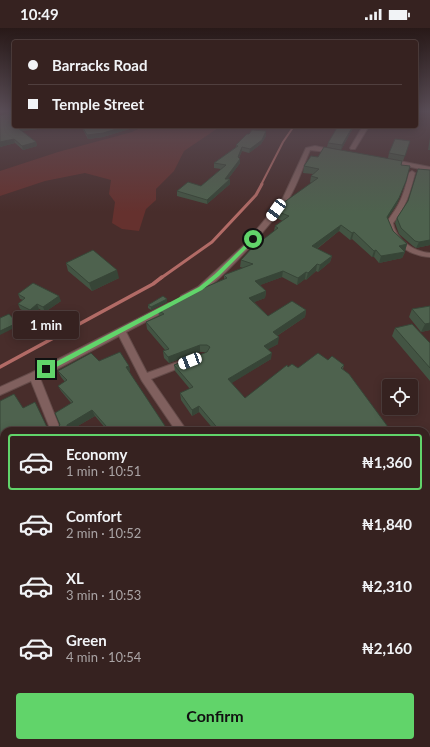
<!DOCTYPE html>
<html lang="en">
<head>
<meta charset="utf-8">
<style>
	:root { --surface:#362220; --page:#412f2d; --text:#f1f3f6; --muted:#aaa4a5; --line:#503f3e; --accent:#61d46a }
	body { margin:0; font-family:Lato,sans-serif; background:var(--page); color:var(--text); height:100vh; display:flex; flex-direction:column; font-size:15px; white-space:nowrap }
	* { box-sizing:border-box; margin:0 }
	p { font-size:13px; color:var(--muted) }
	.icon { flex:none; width:22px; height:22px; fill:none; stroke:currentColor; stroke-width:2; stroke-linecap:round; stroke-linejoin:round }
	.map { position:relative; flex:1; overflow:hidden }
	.details { position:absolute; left:0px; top:399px; width:430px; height:320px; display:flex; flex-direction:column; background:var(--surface); border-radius:12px 12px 0 0; box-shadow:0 2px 10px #0003,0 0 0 1px var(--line) }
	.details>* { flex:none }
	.banner { position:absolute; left:12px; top:12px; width:406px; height:88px; border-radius:4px; box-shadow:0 2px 10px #0003,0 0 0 1px var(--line); display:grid; align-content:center; height:88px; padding:0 16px; background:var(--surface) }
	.controls { position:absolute; left:382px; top:351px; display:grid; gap:8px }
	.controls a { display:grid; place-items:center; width:36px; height:36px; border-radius:4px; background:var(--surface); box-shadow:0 2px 10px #0003,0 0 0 1px var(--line); font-size:20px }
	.end { position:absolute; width:18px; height:18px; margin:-9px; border:5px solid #61d46a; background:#111; box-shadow:0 0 0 2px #111 }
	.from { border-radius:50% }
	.bubble { position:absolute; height:28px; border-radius:4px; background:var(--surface); box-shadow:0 2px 10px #0003,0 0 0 1px var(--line); font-size:13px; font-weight:700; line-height:28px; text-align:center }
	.car { position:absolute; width:12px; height:24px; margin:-12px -6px; border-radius:5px; box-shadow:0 0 3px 1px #0007; background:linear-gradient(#fff 24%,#345 0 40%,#fff 0 76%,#345 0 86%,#fff 0) }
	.banner b { display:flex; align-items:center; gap:14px; height:38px; font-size:15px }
	.banner b+b { border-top:1px solid var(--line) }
	.banner i { width:10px; height:10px; background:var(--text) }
	ul { padding:7px 0 0; list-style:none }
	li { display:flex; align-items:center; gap:12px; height:56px; margin:0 8px 6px; padding:0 8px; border:2px solid transparent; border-radius:4px }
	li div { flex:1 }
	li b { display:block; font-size:15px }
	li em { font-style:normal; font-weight:700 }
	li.selected { border-color:var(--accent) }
	li>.icon { width:36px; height:36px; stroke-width:1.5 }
	.cta { display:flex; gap:8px; margin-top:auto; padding:8px 16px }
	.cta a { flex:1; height:46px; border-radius:4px; background:var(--accent); color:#111; font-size:16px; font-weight:700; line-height:46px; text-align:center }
	.status { display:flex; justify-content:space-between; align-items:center; height:28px; padding:0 20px; background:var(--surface); direction:ltr }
	.status svg { height:11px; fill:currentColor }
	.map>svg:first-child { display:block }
</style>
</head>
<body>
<div class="status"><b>10:49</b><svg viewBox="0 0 49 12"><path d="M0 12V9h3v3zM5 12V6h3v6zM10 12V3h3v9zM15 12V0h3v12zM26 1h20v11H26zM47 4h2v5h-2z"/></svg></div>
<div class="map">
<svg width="430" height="719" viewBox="0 0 430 719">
	<rect width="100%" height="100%" fill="#482d2b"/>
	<!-- green -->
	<path fill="#65312e" d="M144 98H221L184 123 174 143 156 161V172L146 181 139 203 122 201 112 195 115 174 109 166 111 152 85 145 45 153 0 168V143L58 124 132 104Z"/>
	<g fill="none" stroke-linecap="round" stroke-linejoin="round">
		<!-- stream-far2 -->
		<path stroke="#b26b66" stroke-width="2" d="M261 157 283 114 294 98"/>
		<!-- stream-far1 -->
		<path stroke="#b26b66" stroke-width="3" d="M161 250 212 214 256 167 262 156"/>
		<!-- stream -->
		<path stroke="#b26b66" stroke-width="3.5" d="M0 339 153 256 162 249"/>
		<!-- minor casing -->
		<g stroke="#644b49" stroke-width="2">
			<path id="minor" d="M363 98H369L355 121H351L350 120Z
				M315 118 339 123 336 125 310 122C303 138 298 156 289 170 277 190 203 278 181 272L180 270 181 268 198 259 243 218 283 170 306 120Z
				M389 131 430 139V143L387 134 386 133Z
				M412 143 415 145C410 164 406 180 393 195 396 212 414 224 430 225V229C411 228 389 215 386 195 401 175 403 169 409 145Z
				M169 275 173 278 172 280 126 304 147 345 183 332H189L191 334 189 336 151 351 187 403H176L142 353 119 308 40 350 61 403H51L31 353 0 367V359L31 345Z
				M426 713 428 719H410L409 715H426Z"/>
		</g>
		<!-- minor -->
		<use href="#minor" fill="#80605e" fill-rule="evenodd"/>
	</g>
	<!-- wall -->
	<path fill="#435443" d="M1 83H14V98H37L38 101 22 103 36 114 37 118 23 122 15 115 0 119 6 86H2Z
		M81 98H136V99L103 109 88 111Z
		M338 98H354L353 100 341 122 327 119 328 115Z
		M266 103V108L261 116 249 125 242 123 239 130 240 131V135L228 151H230V156L207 176 177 168V163L201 158 221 141 214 140V135L236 119V117L249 106Z
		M430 109V122H428Z
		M410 113 403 133 388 130 389 125Z
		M318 129 401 137 406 153 397 176 387 191 393 203 407 216 405 223H404L405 224 402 230 379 235 374 229H372L352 211 350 212 339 203 317 221 332 228 330 234 318 244 316 243 306 252 305 251 297 257 282 249 260 257 266 263 265 270 254 274 268 288 306 282 305 289 277 308 278 316 268 321 271 331 231 355 245 370 288 339 298 340 328 332 344 337 343 341 391 403H215L199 384 192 388 181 372 180 365 190 361 175 343 174 337 207 324H200L169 335 164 330 163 323 165 322 147 301 146 294 159 288 158 282 224 252V247L243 240 240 239 241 232 274 203 275 198 283 193 276 190V183L311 155 310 154 311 148 313 146 303 145 304 138Z
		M430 142V217L416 220 413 218 399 206 395 195 397 190Z
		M66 235 119 250 92 263 68 243Z
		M18 266 61 273 45 284 39 281 32 287 20 281 18 276 23 272 20 271Z
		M167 271V274L151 282 148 280V277Z
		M430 278V302L421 304 409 289 412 281Z
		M395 300 430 315V353L392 308Z
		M99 333 129 338 130 343 129 344 165 398 166 403H106V401L95 388 69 403H4L23 380 48 399H58L71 375 61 363 58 358 65 354 61 349 58 343Z
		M426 451 430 457V690L426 683Z
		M430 690V709H429L426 704V693Z
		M318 715H372L374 719H319L317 716Z"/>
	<!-- shaded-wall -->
	<path fill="#374537" d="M1 83H11L12 85 2 86Z
		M29 98H37L38 101 19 103 18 100Z
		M127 98H136V99L103 109 88 111 87 107Z
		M353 98H354L353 100 341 122 342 117Z
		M266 103V108L261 116 249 125 250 121Z
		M14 111 15 115 0 119V114Z
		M36 114 37 118 23 122 22 118Z
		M242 119V123L237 133 238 129Z
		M240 131V135L225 155V151Z
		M230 151V156L207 176V172Z
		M406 153 397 176 385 195 387 189Z
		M341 197 339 203 311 225 312 218Z
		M354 204 352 211 350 212 352 205Z
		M430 212V217L416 220 419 214Z
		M407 216 405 223 396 224 399 218Z
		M376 222 374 229H372L374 223Z
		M405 224 402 230 379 235 381 228Z
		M332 228 330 234 318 244 320 237Z
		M317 236 316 243 306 252 308 245Z
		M117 242 119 250 92 263 89 255Z
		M283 243 282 249 255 259V253Z
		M306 244 305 251 297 257 298 250Z
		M266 263 265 270 249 276V270Z
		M59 268 61 273 45 284 43 279Z
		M167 271V274L151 282V279Z
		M37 276 39 281 32 287 30 282Z
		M306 282 305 289 272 311 273 304Z
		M17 295 18 298 0 307V303Z
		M430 295V302L421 304 425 296Z
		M279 309 278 316 263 324 264 318Z
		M200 317V324L169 335 168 329Z
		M272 325 271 331 227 358 228 351Z
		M129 338 130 343 127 345 126 339Z
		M199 378V384L192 388V382Z
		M92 382 95 388 69 403H67V397Z
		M4 419V426L0 428V421Z"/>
	<!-- building -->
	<path fill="#4e624e" stroke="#374537" d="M11 83H14V98H29L18 100 36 114 22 118 14 111 0 114V88Z
		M82 98H127L103 105 87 107Z
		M338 98H353L342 117 328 115Z
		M252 102 266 103 262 112 250 121 242 119 238 129 240 131 225 151H230L207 172 177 163 188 154 201 158 226 137 214 135 238 118 236 117 247 106H249Z
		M395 111 410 113 405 128 389 125Z
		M324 119 402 133 401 137 410 138 406 153 399 170 387 189 393 203 407 216 399 218 405 224 381 228 376 222 374 223 354 204 352 205 341 197 312 218 332 228 320 237 317 236 308 245 306 244 298 250 283 243 255 253 266 263 249 270 268 288 292 273 306 282 273 304 279 309 264 318 272 325 228 351 245 370 287 337 288 339 292 336 298 340 318 325 328 332 332 328 344 337 341 340 349 346 391 403H220L199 378 192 382 180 365 193 359 174 337 207 324 210 319 207 317H200L168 329 163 323 169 321 146 294 164 286 158 282 182 269 227 250 224 247 253 236 241 232 252 220 278 200 275 198 289 188 276 183 283 175 318 150 311 148 319 141 304 138 311 128 318 129Z
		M418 141 430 142V212L419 214 415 213 401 200 397 190 408 173Z
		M93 222 117 242 89 255 66 235Z
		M33 255 59 268 43 279 37 276 30 282 18 276 25 270 18 266Z
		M163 268 167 271 151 279 148 277Z
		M430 278V295L425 296 412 281Z
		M9 286 17 295 0 303V290Z
		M412 296 430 315V340L395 300Z
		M120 324 129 338 126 339 165 398V403H106V398L92 382 67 397V403H4V419L0 421V373L14 366 23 380 35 374 47 399H58L60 397 55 385 73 374 58 358 67 352 58 343 91 325 99 333Z
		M426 451 430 457V678L426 672Z
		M0 591H4V680H0Z
		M430 694V700L427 696Z
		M167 715H293L295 719H168Z
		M322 715H372L374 719H322L320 716Z"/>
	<!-- sky -->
	<linearGradient id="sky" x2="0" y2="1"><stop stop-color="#281918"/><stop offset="0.45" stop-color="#584c55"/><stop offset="1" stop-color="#584c55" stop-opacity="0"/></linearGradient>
	<rect width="430" height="184" fill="url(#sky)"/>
	<!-- route -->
	<path fill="#61d46a" d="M252 210 256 211 219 248 202 262 49 343H44V340L199 259 215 246Z"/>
</svg>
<div class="controls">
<a><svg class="icon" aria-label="locate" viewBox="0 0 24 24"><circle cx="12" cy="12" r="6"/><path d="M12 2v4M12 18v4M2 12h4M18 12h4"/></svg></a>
</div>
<i class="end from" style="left:253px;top:211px"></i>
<i class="end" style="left:46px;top:341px"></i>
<div class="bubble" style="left:13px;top:283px;width:66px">1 min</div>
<i class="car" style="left:276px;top:182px;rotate:216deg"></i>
<i class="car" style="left:190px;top:333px;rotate:249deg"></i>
<div class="banner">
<b><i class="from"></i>Barracks Road</b>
<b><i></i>Temple Street</b>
</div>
<section class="details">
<ul>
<li class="selected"><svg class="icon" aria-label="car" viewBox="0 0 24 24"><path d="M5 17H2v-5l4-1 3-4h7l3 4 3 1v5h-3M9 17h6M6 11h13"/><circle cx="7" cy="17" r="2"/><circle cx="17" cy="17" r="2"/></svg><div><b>Economy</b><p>1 min · 10:51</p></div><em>₦1,360</em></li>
<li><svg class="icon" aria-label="car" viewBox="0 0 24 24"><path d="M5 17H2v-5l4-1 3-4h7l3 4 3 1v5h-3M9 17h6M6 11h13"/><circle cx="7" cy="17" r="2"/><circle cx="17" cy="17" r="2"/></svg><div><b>Comfort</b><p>2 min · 10:52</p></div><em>₦1,840</em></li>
<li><svg class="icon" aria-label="car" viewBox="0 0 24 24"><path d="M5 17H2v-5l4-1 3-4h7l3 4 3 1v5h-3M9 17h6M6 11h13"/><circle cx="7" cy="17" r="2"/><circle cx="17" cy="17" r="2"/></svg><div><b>XL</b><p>3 min · 10:53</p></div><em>₦2,310</em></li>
<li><svg class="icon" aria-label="car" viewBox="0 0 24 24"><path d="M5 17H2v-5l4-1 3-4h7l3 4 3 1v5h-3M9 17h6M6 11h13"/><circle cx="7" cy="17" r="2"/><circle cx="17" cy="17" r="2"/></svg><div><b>Green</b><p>4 min · 10:54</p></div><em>₦2,160</em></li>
</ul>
<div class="cta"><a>Confirm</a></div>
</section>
</div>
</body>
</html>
